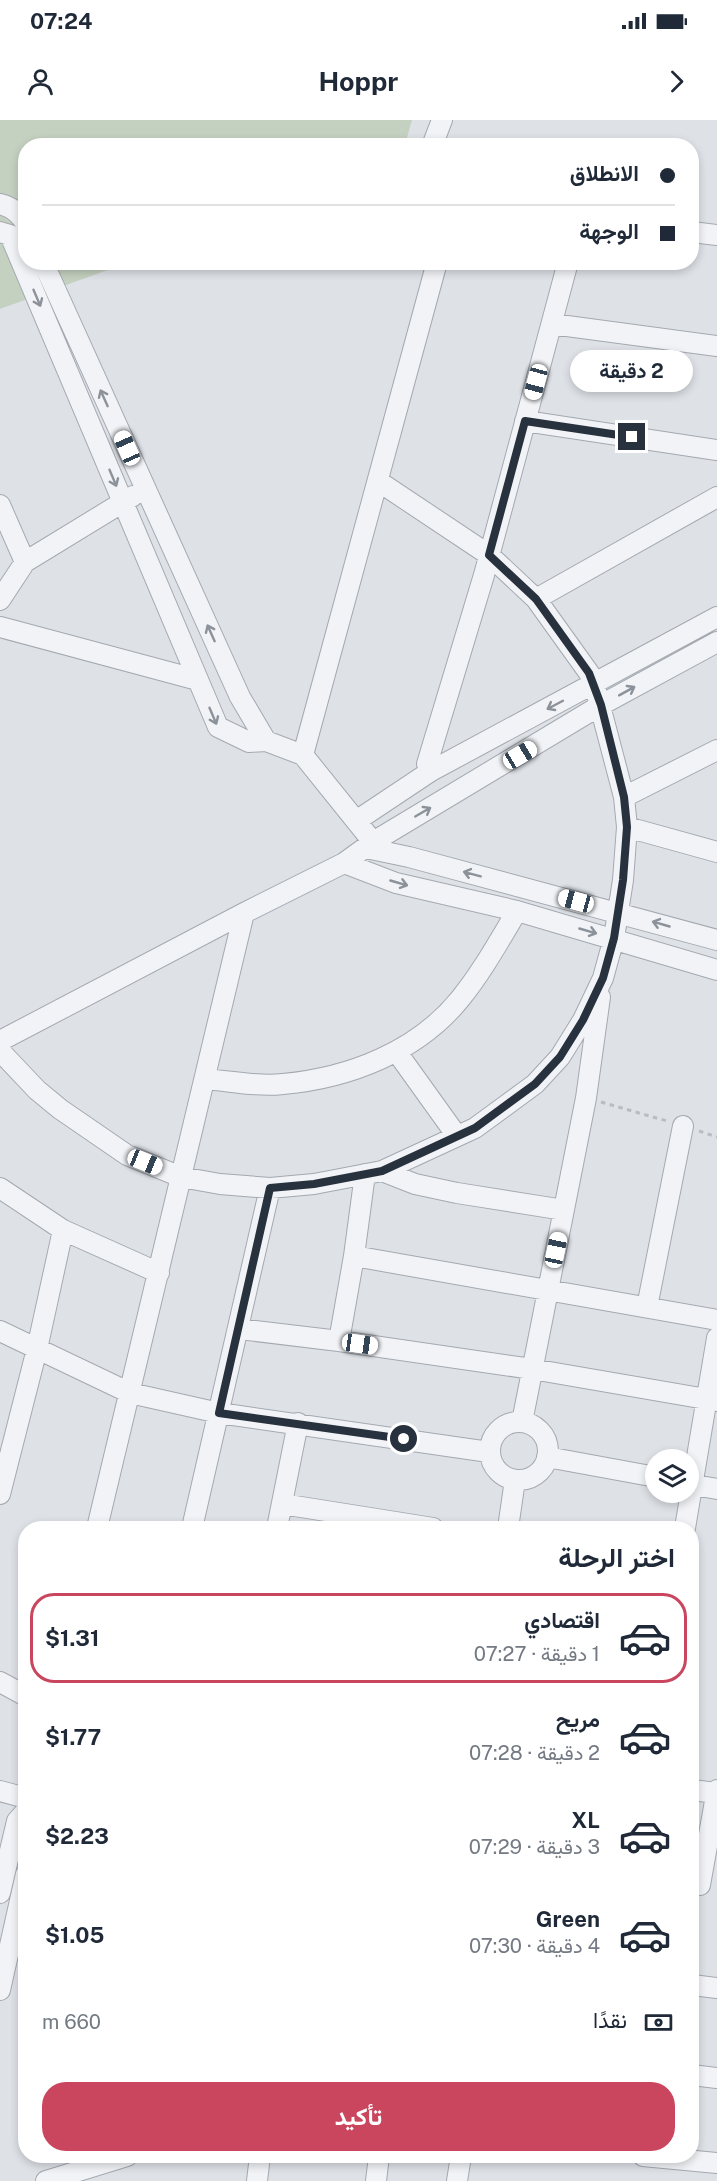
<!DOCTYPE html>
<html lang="ar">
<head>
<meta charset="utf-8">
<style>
	:root { --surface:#fff; --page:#f6f6f7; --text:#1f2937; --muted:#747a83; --line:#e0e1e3; --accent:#ca465f }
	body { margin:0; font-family:"Public Sans",Vazirmatn,sans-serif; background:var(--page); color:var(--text); direction:rtl; height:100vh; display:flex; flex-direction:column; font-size:22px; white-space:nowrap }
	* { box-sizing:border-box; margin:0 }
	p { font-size:20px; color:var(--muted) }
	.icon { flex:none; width:33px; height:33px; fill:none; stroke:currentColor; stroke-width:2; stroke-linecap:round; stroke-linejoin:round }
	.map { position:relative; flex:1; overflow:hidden; direction:ltr }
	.side { position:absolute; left:18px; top:1401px; width:681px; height:642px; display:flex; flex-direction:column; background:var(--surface); border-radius:24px; box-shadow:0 3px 9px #0003; direction:rtl }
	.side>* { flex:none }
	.top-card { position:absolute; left:18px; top:18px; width:681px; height:132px; border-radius:24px; box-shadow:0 3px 9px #0003; direction:rtl; display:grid; align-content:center; height:132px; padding:0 24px; background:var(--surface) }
	.tools { position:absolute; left:645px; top:1329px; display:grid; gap:12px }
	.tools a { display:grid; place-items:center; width:54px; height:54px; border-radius:50%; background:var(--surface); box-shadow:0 3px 9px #0003; font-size:30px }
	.end { position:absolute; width:27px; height:27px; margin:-14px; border:8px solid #28313e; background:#fff; box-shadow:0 0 0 3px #fff }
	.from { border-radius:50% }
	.bubble { position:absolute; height:42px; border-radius:21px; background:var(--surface); box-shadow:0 3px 9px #0003; font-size:20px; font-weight:700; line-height:42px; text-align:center; direction:rtl }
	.car { position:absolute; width:18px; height:36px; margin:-18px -9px; border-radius:8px; box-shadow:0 0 4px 2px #0007; background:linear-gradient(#fff 24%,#345 0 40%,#fff 0 76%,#345 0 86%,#fff 0) }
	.top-card b { display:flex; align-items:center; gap:21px; height:57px; font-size:22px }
	.top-card b+b { border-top:2px solid var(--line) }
	.top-card i { width:15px; height:15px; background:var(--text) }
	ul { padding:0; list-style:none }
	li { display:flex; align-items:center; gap:18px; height:90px; margin:0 12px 9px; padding:0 12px; border:3px solid transparent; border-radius:24px }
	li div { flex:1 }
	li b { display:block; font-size:22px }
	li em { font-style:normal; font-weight:700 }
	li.current { border-color:var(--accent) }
	li>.icon { width:54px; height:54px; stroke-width:1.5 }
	h2 { padding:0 24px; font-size:27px; line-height:72px }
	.pay { display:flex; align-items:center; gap:15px; height:66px; padding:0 24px; font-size:22px }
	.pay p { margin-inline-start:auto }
	.action { display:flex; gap:12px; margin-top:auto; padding:12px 24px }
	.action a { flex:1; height:69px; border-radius:24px; background:var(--accent); color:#fff; font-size:24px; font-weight:700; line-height:69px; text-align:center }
	.status { display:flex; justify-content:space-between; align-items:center; height:42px; padding:0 30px; background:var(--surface); direction:ltr }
	.status svg { height:16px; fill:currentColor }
	header { display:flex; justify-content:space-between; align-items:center; height:78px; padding:0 24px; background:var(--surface); font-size:27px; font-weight:700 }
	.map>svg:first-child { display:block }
</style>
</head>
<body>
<div class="status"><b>07:24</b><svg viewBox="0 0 49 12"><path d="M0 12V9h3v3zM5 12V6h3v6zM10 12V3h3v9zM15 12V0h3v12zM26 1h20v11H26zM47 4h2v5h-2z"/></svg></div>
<header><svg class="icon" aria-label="forward" viewBox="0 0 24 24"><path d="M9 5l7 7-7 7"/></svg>Hoppr<svg class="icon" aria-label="person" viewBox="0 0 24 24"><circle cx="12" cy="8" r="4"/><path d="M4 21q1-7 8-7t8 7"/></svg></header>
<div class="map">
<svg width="717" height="2061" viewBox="0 0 717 2061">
	<rect width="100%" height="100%" fill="#dee2e7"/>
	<!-- green -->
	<path fill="#c5d1c0" d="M0 0H412L405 25 26 26V142L127 143 0 189Z"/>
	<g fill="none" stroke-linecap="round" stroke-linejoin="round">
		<!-- street casing -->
		<g stroke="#a4a9b1" stroke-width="22">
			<path id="street" d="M432 26 442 0
				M0 84C12 87 20 93 26 104
				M0 112 10 115 218 607 249 622 266 621 303 635
				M692 112 717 115
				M43 142 240 577 266 621
				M552 204 717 226
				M525 301 717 330
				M378 361 489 435 536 479
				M0 385 25 442 133 376
				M0 480 25 442
				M0 507 198 560
				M431 651 427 644 484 455 568 142
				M624 677 717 630
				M356 701 431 651 717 497
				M627 707 717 732
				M373 722 303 635 437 142
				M366 728 409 737 717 820
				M344 743 396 763 517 791 717 850
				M0 921 244 793 344 743 373 722 601 585 717 522
				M0 931 37 970 60 989 127 1035 181 1057 220 1064 270 1068 314 1064 382 1051 475 1008 535 964 560 937 583 900 603 858 614 818 623 760 627 707 624 677 594 563 589 553 536 479 717 377
				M396 931 457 1016
				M205 959C230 961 258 967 283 964 349 958 417 932 460 879 482 852 499 821 517 791
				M382 1051 415 1064 457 1073 564 1090
				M0 1068 63 1110 159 1153
				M354 1136 717 1200
				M647 1187 683 1006
				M239 1209 339 1221 532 1249 717 1281
				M0 1211 130 1273 219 1293 489 1332
				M339 1221 354 1136 365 1054
				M490 1331a29 29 0 1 1 58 0a29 29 0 1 1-58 0Z
				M522 1302 586 978 600 877
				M547 1337 656 1357
				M688 1364 717 1369
				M0 1374 37 1229 63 1110
				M282 1384 433 1408
				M97 1408 244 793
				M192 1408 270 1068
				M277 1408 298 1303
				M508 1408 515 1360
				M685 1408 717 1218
				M0 1562 26 1576
				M692 1670 716 1673
				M0 1671 26 1678
				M700 1765 717 1670
				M0 1773 17 1701 26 1691
				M692 1865 717 1868
				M0 1870 26 1754
				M692 1955 717 1958
				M643 2036 717 2043
				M46 2061 127 2036
				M257 2061 260 2036
				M376 2061 379 2036
				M457 2061 461 2036"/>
		</g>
		<!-- path -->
		<path stroke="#b9bdc2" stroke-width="3" stroke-dasharray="4.5 4.5" stroke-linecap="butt" d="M601 982 667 1001
			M699 1011 717 1017"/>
		<!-- street -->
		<use href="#street" stroke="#f1f3f6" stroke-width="20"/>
	</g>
	<!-- one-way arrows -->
	<defs><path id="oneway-shaft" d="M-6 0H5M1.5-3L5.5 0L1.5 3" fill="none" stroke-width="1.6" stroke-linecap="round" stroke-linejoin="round" transform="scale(1.5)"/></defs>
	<g stroke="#8c929a">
		<use href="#oneway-shaft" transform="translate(37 178) rotate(67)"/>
		<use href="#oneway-shaft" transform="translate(104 278) rotate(-114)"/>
		<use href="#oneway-shaft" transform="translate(113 358) rotate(67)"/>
		<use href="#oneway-shaft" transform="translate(211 513) rotate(-114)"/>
		<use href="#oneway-shaft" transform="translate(627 571) rotate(-29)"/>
		<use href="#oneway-shaft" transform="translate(555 585) rotate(152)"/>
		<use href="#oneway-shaft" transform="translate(213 596) rotate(67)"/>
		<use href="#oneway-shaft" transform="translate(423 692) rotate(-30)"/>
		<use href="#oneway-shaft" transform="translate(472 754) rotate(-165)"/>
		<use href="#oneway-shaft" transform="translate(399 763) rotate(16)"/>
		<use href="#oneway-shaft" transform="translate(661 804) rotate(-164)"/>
		<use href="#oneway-shaft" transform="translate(588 811) rotate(16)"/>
	</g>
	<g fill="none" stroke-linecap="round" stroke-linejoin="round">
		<!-- route -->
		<path stroke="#28313e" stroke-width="8" d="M404 1319 219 1293 270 1068 314 1064 382 1051 475 1008 535 964 560 937 583 900 603 858 614 818 623 760 627 707 624 677 601 585 589 553 536 479 489 435 525 301 632 317"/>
	</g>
</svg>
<div class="tools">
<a><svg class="icon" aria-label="layers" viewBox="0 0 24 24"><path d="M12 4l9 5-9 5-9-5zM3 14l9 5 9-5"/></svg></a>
</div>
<i class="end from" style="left:404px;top:1319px"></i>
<i class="end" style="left:632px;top:317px"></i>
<div class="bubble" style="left:570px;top:230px;width:123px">2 دقيقة</div>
<i class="car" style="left:536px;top:262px;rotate:195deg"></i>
<i class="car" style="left:127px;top:328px;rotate:336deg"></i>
<i class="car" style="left:520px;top:635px;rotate:59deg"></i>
<i class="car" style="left:576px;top:781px;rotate:285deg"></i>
<i class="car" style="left:145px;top:1042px;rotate:112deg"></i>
<i class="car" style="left:556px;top:1130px;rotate:12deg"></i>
<i class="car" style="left:360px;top:1224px;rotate:98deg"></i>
<div class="top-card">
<b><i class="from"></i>الانطلاق</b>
<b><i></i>الوجهة</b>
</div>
<section class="side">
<h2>اختر الرحلة</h2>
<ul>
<li class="current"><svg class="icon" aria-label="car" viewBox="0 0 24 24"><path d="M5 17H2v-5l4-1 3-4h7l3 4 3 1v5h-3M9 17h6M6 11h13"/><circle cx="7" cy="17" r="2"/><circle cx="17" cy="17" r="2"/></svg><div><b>اقتصادي</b><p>1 دقيقة · 07:27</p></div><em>$1.31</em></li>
<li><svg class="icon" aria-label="car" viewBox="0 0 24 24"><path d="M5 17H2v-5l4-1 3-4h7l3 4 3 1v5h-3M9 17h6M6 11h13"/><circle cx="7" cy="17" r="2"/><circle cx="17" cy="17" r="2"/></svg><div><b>مريح</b><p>2 دقيقة · 07:28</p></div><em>$1.77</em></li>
<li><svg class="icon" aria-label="car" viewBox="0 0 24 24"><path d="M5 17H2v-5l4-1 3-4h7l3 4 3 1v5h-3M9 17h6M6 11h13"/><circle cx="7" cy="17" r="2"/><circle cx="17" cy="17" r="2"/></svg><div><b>XL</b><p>3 دقيقة · 07:29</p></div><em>$2.23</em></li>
<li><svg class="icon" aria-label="car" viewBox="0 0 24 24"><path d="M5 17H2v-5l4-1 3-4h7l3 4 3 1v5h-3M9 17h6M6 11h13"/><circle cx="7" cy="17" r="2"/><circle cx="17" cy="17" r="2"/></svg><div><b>Green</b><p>4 دقيقة · 07:30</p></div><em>$1.05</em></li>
</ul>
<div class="pay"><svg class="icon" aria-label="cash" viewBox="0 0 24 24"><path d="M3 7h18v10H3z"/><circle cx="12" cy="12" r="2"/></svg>نقدًا<p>660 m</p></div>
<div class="action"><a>تأكيد</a></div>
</section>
</div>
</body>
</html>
